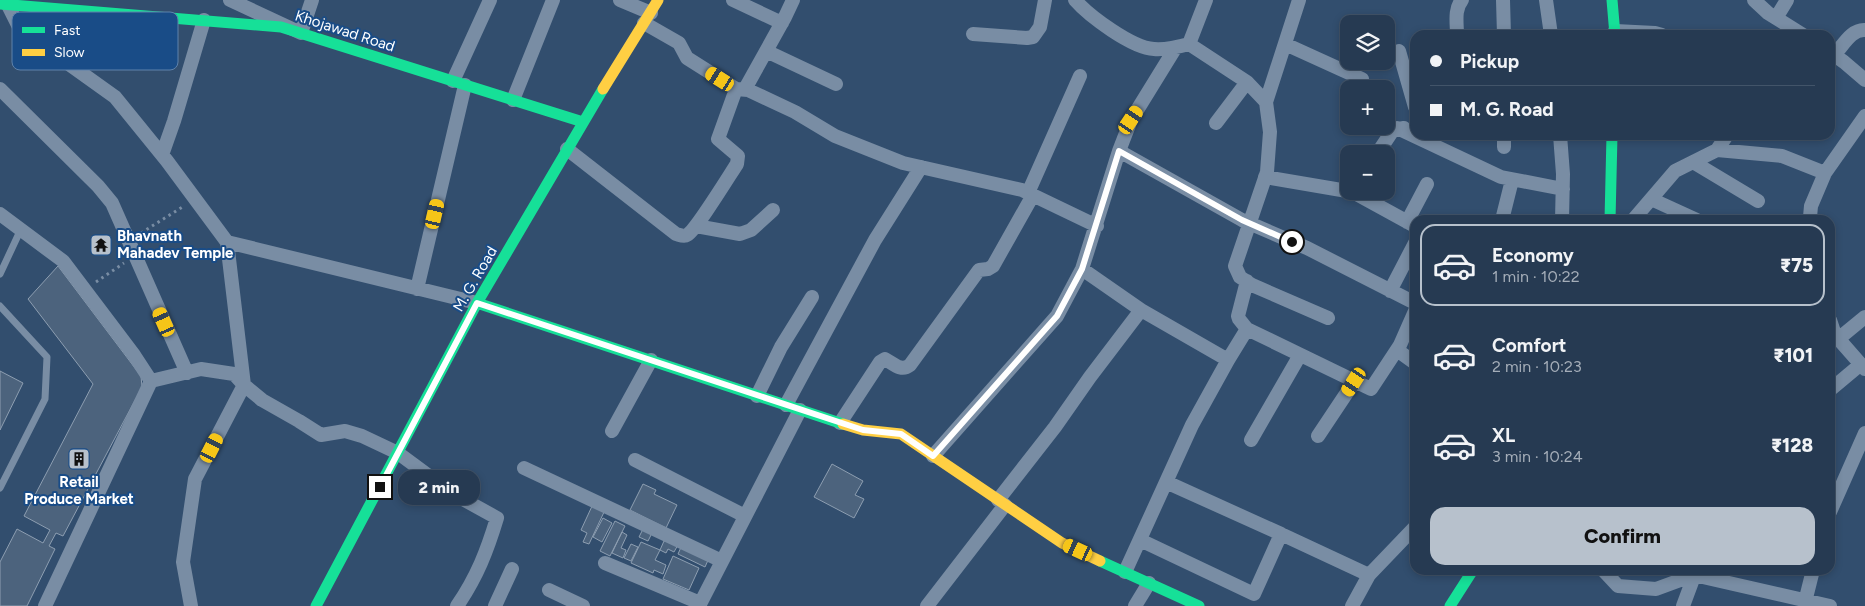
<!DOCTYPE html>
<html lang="en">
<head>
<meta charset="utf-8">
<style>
	:root { --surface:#263a52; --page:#2e4159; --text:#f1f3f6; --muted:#a4adb8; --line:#425469; --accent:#b7c1cc }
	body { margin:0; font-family:Figtree,sans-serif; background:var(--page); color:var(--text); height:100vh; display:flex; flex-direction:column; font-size:19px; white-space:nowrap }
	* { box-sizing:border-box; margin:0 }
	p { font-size:16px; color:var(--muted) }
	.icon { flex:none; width:28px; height:28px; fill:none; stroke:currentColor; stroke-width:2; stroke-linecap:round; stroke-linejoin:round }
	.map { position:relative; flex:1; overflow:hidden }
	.sheet { position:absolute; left:1410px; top:215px; width:425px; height:360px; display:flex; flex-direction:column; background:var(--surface); border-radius:15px; box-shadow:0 2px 8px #0003,0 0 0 1px var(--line) }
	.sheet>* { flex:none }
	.top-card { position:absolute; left:1410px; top:30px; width:425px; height:110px; border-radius:15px; box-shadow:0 2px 8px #0003,0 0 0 1px var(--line); display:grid; align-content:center; height:110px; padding:0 20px; background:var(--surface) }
	.controls { position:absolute; left:1340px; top:15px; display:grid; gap:10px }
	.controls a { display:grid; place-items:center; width:55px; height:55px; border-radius:10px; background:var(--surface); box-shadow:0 2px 8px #0003,0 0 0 1px var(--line); font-size:25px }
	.end { position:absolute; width:22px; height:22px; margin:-11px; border:6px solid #fff; background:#111; box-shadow:0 0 0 2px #111 }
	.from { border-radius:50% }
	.bubble { position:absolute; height:35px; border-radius:15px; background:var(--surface); box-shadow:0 2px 8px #0003,0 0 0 1px var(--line); font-size:16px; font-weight:800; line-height:35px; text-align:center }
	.car { position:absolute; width:15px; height:30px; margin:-15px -8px; border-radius:6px; box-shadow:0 0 4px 1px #0007; background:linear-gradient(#f5c518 24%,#345 0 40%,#f5c518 0 76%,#345 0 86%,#f5c518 0) }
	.top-card b { display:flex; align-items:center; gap:18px; height:48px; font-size:19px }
	.top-card b+b { border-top:1px solid var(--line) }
	.top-card i { width:12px; height:12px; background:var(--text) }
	ul { padding:9px 0 0; list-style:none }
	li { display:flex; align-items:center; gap:15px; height:82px; margin:0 10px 8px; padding:0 10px; border:2px solid transparent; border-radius:15px }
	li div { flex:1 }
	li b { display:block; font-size:19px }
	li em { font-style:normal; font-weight:800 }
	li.active { border-color:var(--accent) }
	li>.icon { width:45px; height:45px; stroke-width:1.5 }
	.button { display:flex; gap:10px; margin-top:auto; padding:10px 20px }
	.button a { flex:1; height:58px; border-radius:15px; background:var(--accent); color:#111; font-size:20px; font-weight:800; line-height:58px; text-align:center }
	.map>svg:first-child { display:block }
</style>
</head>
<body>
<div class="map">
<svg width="1865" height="606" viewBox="0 0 1865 606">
	<rect width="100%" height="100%" fill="#324e6e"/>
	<!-- building -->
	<path fill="#4c637d" stroke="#8d9eb1" d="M58 266 141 376 142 387 63 536 56 533 49 546 55 549 27 606H0V562L17 529 43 543 50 530 24 516 93 384 28 299Z
		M0 371 23 383 0 430Z
		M832 464 863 481 855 495 864 499 854 518 814 497Z
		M643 484 656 490 654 494 677 505 666 528 630 510Z
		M593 504 605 510 589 544 583 542 587 533 581 530Z
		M603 518 612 523 602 542 593 537Z
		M615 521 625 526 610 556 600 551Z
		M644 527 653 531 648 541 639 537Z
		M622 532 627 535 621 548 626 550 623 558 612 553Z
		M664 541 679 543 674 552 668 549 666 553 660 550Z
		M641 542 660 550 655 560 666 565 663 574 654 570 653 573 631 563Z
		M631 544 638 547 631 561 624 558Z
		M682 545 709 558 705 567 678 554Z
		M673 556 699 568 689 590 663 579Z"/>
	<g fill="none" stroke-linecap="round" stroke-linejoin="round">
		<!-- path -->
		<path stroke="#798da4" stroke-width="3" stroke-dasharray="2.5 4" stroke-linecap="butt" d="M141 233 184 206
			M96 282 124 263"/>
		<!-- lane -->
		<path stroke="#798da4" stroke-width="7" d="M0 274 21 229
			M0 306 47 357 45 399 0 488"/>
		<!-- street -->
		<path stroke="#798da4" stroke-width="14" d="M230 0 301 33 312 0
			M620 0 651 13
			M733 0 782 23
			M1075 0C1089 16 1132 48 1154 49 1165 50 1178 47 1189 44L1247 82 1266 102 1270 132 1267 172 1235 266 1240 277 1252 285 1328 318
			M1503 0 1504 35
			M1546 0 1551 35
			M1754 0 1768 13 1803 35
			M8 5 20 29 115 97 167 161 227 242 477 303
			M1776 18 1787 0
			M644 23 679 43 687 58 736 89 748 90 795 112 835 136 903 163 1022 190 1097 226
			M1615 31 1655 33 1662 35
			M973 34 1027 38 1033 37 1040 27 1045 0
			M1457 35C1457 23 1454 9 1462 0
			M1189 44 1206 0
			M1285 44 1362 79
			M766 51 836 84
			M1399 51 1415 107
			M1830 52 1844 62 1865 80
			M1834 55C1843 46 1851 29 1865 30
			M453 81 490 0
			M0 89 98 186 112 203 187 373
			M745 89 785 17 793 0
			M513 100 553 0
			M1266 102 1299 0
			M1216 123 1247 82
			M1397 128 1501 177 1563 189
			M1560 135 1563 174 1562 220
			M1504 147V135
			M567 149 676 234C680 235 684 237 687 235 696 230 729 176 737 164L738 156 718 139 736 89
			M1717 150 1727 135
			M1119 151 1242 220 1307 248 1415 303
			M1377 154 1393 130 1404 128
			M162 155 174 121 204 20
			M1693 162 1758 201
			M1265 177 1353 192 1415 226
			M1028 193 1080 76
			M1651 199 1697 220
			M0 214 63 261 134 355 151 381 45 606
			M1502 220 1512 180
			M1633 220 1675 171 1717 150 1782 156 1825 173 1865 116
			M1813 220 1810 217 1811 206 1825 173
			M1407 222 1427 184
			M696 226 740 234 751 230 773 210
			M417 289 465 85
			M1390 291 1415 243
			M1830 320 1835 335 1865 369
			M1247 329 1239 319 1238 316 1247 281
			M1830 335H1843L1865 317
			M1397 350 1415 363
			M1228 360 1247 329 1371 389 1400 345 1415 311
			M151 381 201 369 234 374 244 385 262 400 299 421 321 435 345 431 362 436 398 453 452 493 497 518C487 551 477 577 457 606
			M1830 390 1861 364
			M757 396 781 347 812 297
			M786 405 875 240 921 167
			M840 423 880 362 885 359C894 364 901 372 910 365L979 270 988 269 993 266 1033 195
			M612 431 651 360
			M1318 436 1354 382
			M1251 440 1300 355
			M933 456 1057 316 1082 269 1119 151 1131 120 1176 47
			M635 460 745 516
			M524 468 722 561
			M1166 482 1281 534
			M998 500 1055 427 1090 377 1141 310 1082 269
			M1830 512 1865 433
			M1140 540 1254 594 1281 534 1369 575 1415 527
			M605 563 700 603
			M1603 570 1618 586 1656 589 1694 575 1830 606
			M1125 572 1192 425 1228 360 1141 310
			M549 590 583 606
			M191 606 183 562 195 479 244 385 227 242
			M495 606 512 569
			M699 606 800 410
			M927 606 1005 505
			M1135 606 1149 583
			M1352 606 1369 575
			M1683 606 1696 571
			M1804 606 1813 570"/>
		<!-- fast -->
		<path stroke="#16e098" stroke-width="11" d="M1612 0 1615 35
			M0 4 281 27 583 122
			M1610 220 1612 135
			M477 303 843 424
			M1100 561 1199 606
			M316 606 477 303 603 89
			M1450 606 1473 570"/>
		<!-- slow -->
		<path stroke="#ffcf43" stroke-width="11" d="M603 89 658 0
			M843 424 863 430 901 434 1062 543 1100 561"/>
	</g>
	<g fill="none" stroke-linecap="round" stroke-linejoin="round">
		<!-- route -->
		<path stroke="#fff" stroke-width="6" d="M380 487 477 303 863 430 901 434 933 456 1057 316 1082 269 1119 151 1242 220 1292 242"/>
	</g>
	<!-- icons -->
	<defs>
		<g id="temple-square" transform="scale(1.125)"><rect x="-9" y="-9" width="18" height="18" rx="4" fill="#b7c1cc" stroke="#194c87"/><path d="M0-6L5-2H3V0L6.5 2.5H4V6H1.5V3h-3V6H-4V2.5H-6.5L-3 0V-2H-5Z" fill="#111"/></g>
		<g id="building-square" transform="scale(1.125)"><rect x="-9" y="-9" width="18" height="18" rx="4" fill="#b7c1cc" stroke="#194c87"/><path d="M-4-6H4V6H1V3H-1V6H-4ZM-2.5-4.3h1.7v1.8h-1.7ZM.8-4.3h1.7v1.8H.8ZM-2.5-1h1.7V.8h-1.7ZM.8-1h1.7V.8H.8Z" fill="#111"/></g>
	</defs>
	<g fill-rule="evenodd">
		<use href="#temple-square" x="101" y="245"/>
		<use href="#building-square" x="79" y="459"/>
	</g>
	<g text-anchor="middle" stroke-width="4" stroke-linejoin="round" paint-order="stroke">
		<!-- street labels -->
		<g font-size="15" fill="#fff" stroke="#194c87">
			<text transform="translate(345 31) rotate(18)" y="5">Khojawad Road</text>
			<text transform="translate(475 279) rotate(-60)" y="5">M. G. Road</text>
		</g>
		<!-- poi labels -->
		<g font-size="15" font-weight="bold" fill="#fff" stroke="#194c87" text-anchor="start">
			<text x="117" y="241">Bhavnath<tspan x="117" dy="17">Mahadev Temple</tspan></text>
			<text x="79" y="487" text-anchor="middle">Retail<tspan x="79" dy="17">Produce Market</tspan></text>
		</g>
	</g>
	<!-- legend -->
	<rect x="12" y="12" width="166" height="58" rx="8" fill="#194c87" stroke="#5e82ab" stroke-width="1"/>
	<rect x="22" y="27" width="23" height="6" fill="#16e098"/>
	<rect x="22" y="49" width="23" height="7" fill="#ffcf43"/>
	<g font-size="14" fill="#fff">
		<text x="54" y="35">Fast</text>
		<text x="54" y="57">Slow</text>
	</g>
</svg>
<div class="controls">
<a><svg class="icon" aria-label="layers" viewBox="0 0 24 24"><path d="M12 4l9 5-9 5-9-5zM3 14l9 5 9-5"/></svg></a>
<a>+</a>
<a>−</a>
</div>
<i class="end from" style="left:1292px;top:242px"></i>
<i class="end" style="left:380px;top:487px"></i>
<div class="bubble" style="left:398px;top:470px;width:82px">2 min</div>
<i class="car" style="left:720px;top:79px;rotate:302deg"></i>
<i class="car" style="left:1131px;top:120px;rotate:34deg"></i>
<i class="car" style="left:435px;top:214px;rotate:13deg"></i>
<i class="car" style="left:164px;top:322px;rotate:336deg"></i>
<i class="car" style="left:1354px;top:382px;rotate:213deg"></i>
<i class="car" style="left:212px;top:448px;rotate:27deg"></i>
<i class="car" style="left:1078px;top:550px;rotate:295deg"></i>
<div class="top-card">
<b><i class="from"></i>Pickup</b>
<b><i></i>M. G. Road</b>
</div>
<section class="sheet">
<ul>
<li class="active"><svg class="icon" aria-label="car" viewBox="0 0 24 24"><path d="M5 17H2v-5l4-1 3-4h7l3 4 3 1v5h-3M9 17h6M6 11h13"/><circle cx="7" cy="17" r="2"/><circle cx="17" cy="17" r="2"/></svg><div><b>Economy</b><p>1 min · 10:22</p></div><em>₹75</em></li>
<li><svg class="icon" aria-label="car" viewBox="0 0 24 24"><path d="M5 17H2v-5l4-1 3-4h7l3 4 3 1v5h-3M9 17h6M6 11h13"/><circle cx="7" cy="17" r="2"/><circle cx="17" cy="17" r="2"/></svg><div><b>Comfort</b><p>2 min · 10:23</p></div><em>₹101</em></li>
<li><svg class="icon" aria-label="car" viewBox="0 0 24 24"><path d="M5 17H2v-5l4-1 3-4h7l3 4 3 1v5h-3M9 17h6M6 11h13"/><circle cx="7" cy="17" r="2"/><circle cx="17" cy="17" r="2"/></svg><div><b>XL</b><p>3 min · 10:24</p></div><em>₹128</em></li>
</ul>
<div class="button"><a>Confirm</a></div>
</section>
</div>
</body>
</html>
